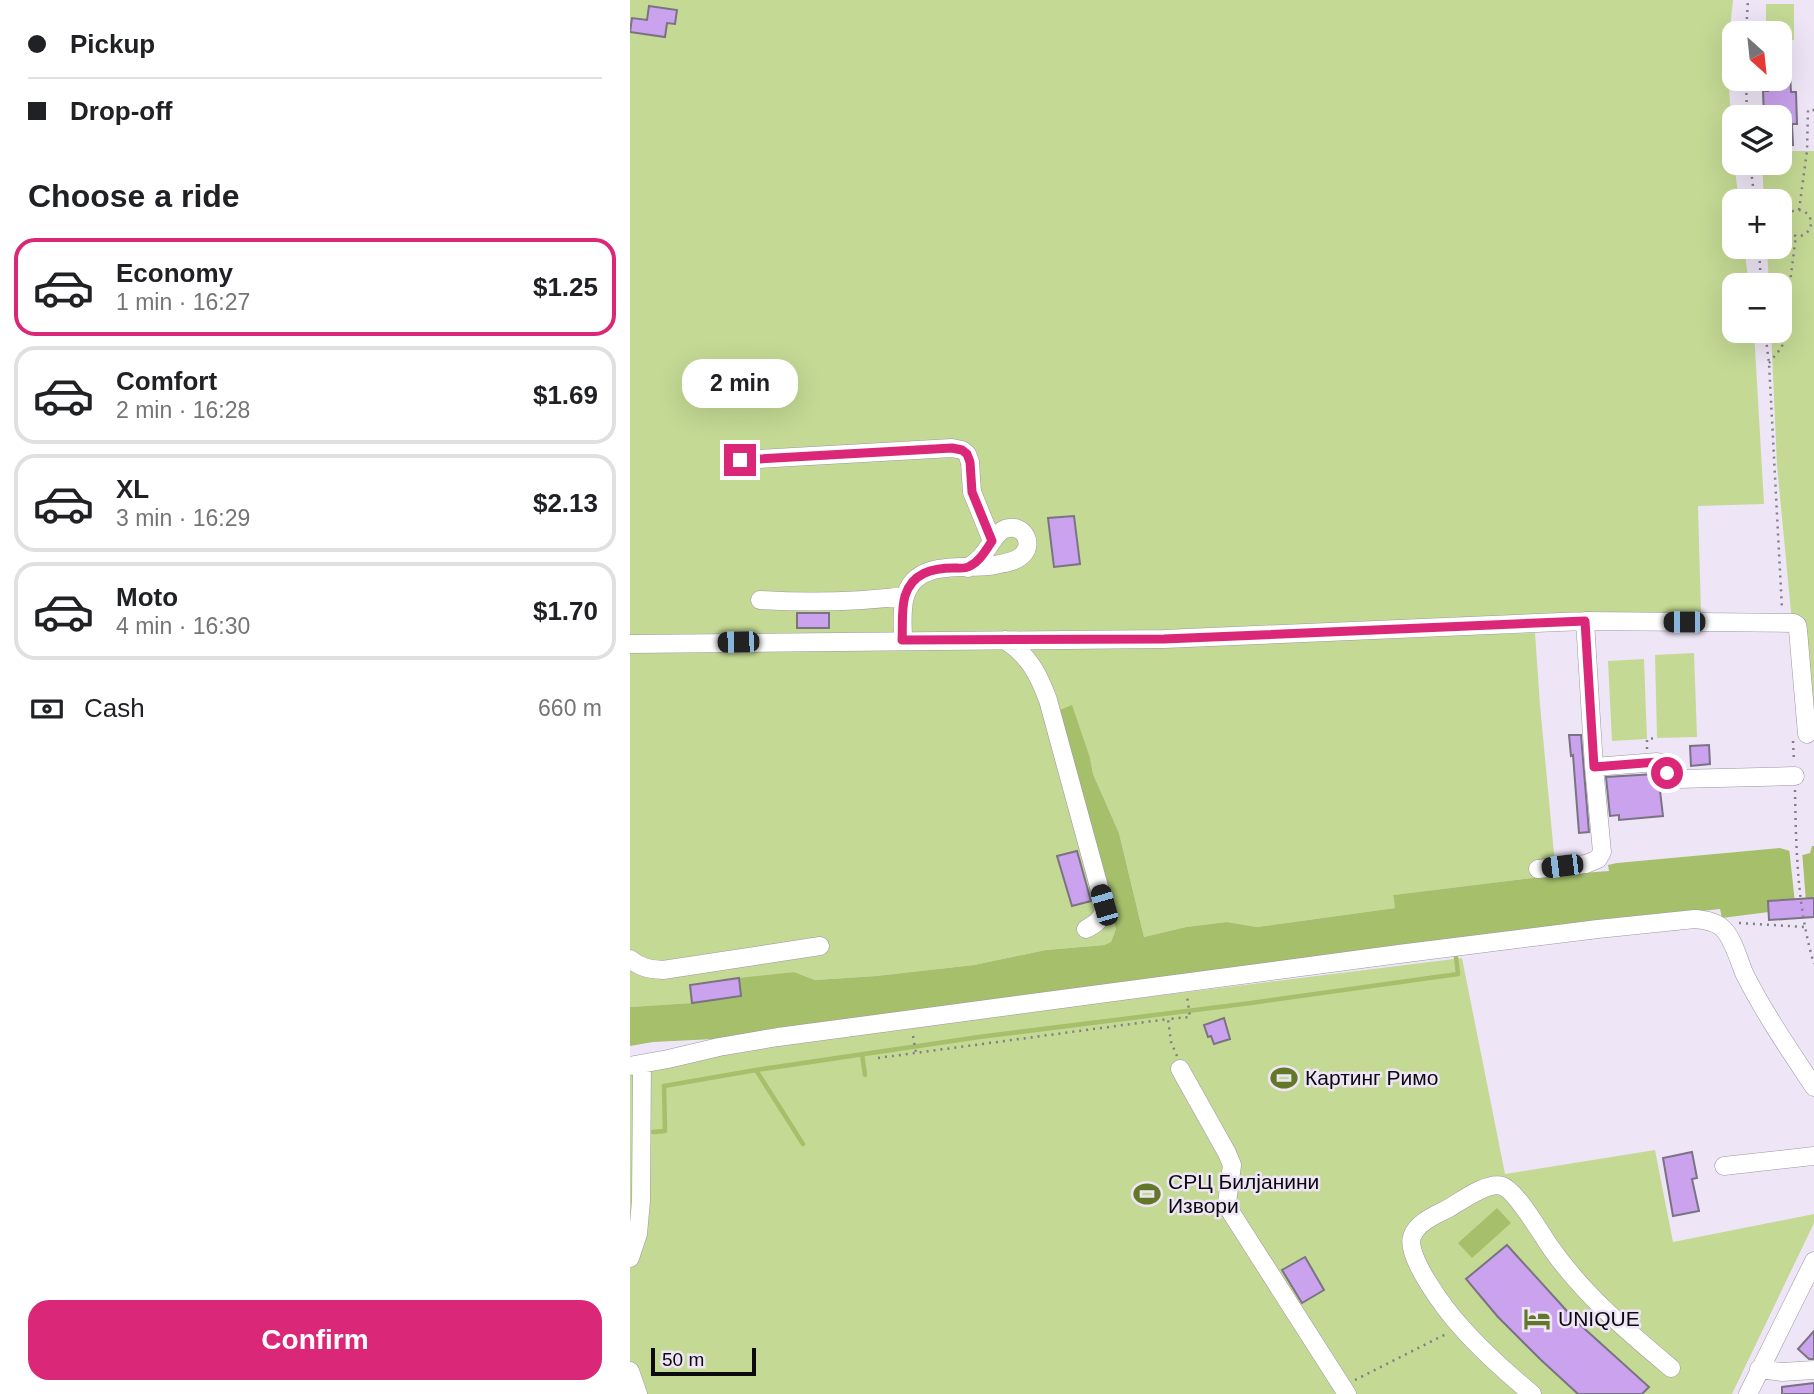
<!DOCTYPE html>
<html lang="en">
<head>
<meta charset="utf-8">
<style>
	:root { --surface:#fff; --page:#f6f6f6; --text:#202124; --muted:#757577; --line:#e0e0e0; --accent:#db2777 }
	body { margin:0; font-family:Arial,sans-serif; background:var(--page); color:var(--text); height:100vh; display:flex; flex-direction:column; font-size:26px; white-space:nowrap }
	* { box-sizing:border-box; margin:0 }
	p { font-size:23px; color:var(--muted) }
	.icon { flex:none; width:38px; height:38px; fill:none; stroke:currentColor; stroke-width:2; stroke-linecap:round; stroke-linejoin:round }
	.map { position:relative; flex:1; overflow:hidden }
	.panel { display:flex; flex-direction:column; background:var(--surface); width:630px }
	.panel>* { flex:none }
	.top-card { display:grid; align-content:center; height:154px; padding:0 28px; background:var(--surface) }
	.needle { width:46px; rotate:153deg }
	.fabs { position:absolute; left:1092px; top:21px; display:grid; gap:14px }
	.fabs a { display:grid; place-items:center; width:70px; height:70px; border-radius:14px; background:var(--surface); box-shadow:0 7px 28px #0002; font-size:35px }
	.scale { position:absolute; left:21px; bottom:18px; width:105px; box-sizing:border-box; padding-left:7px; border:4px solid #0d0a0f; border-top:0; font-size:19px; line-height:24px; white-space:nowrap; color:#0d0a0f; -webkit-text-stroke:5px #eee6f6; paint-order:stroke }
	.end { position:absolute; width:32px; height:32px; margin:-16px; border:9px solid #db2777; background:#fff; box-shadow:0 0 0 4px #fff }
	.from { border-radius:50% }
	.bubble { position:absolute; height:49px; border-radius:21px; background:var(--surface); box-shadow:0 7px 28px #0002; font-size:23px; font-weight:600; line-height:49px; text-align:center }
	.car { position:absolute; width:21px; height:42px; margin:-21px -10px; border-radius:9px; box-shadow:0 0 5px 2px #0007; background:linear-gradient(#222 24%,#8ab4d8 0 40%,#222 0 76%,#8ab4d8 0 86%,#222 0) }
	.top-card b { display:flex; align-items:center; gap:24px; height:66px; font-size:26px }
	.top-card b+b { border-top:2px solid var(--line) }
	.top-card i { width:18px; height:18px; background:var(--text) }
	ul { padding:0; list-style:none }
	li { display:flex; align-items:center; gap:21px; height:98px; margin:0 14px 10px; padding:0 14px; border:4px solid var(--line); border-radius:21px }
	li div { flex:1 }
	li b { display:block; font-size:26px }
	li em { font-style:normal; font-weight:600 }
	li.current { border-color:var(--accent) }
	li>.icon { width:63px; height:63px; stroke-width:1.5 }
	h2 { padding:0 28px; font-size:32px; line-height:84px }
	.pay { display:flex; align-items:center; gap:18px; height:77px; padding:0 28px; font-size:26px }
	.pay p { margin-inline-start:auto }
	.action { display:flex; gap:14px; margin-top:auto; padding:14px 28px }
	.action a { flex:1; height:80px; border-radius:21px; background:var(--accent); color:#fff; font-size:28px; font-weight:600; line-height:80px; text-align:center }
	main { display:flex; flex:1; min-height:0 }
	.map>svg:first-child { display:block }
</style>
</head>
<body>
<main>
<section class="panel">
<div class="top-card">
<b><i class="from"></i>Pickup</b>
<b><i></i>Drop-off</b>
</div>
<h2>Choose a ride</h2>
<ul>
<li class="current"><svg class="icon" aria-label="car" viewBox="0 0 24 24"><path d="M5 17H2v-5l4-1 3-4h7l3 4 3 1v5h-3M9 17h6M6 11h13"/><circle cx="7" cy="17" r="2"/><circle cx="17" cy="17" r="2"/></svg><div><b>Economy</b><p>1 min · 16:27</p></div><em>$1.25</em></li>
<li><svg class="icon" aria-label="car" viewBox="0 0 24 24"><path d="M5 17H2v-5l4-1 3-4h7l3 4 3 1v5h-3M9 17h6M6 11h13"/><circle cx="7" cy="17" r="2"/><circle cx="17" cy="17" r="2"/></svg><div><b>Comfort</b><p>2 min · 16:28</p></div><em>$1.69</em></li>
<li><svg class="icon" aria-label="car" viewBox="0 0 24 24"><path d="M5 17H2v-5l4-1 3-4h7l3 4 3 1v5h-3M9 17h6M6 11h13"/><circle cx="7" cy="17" r="2"/><circle cx="17" cy="17" r="2"/></svg><div><b>XL</b><p>3 min · 16:29</p></div><em>$2.13</em></li>
<li><svg class="icon" aria-label="car" viewBox="0 0 24 24"><path d="M5 17H2v-5l4-1 3-4h7l3 4 3 1v5h-3M9 17h6M6 11h13"/><circle cx="7" cy="17" r="2"/><circle cx="17" cy="17" r="2"/></svg><div><b>Moto</b><p>4 min · 16:30</p></div><em>$1.70</em></li>
</ul>
<div class="pay"><svg class="icon" aria-label="cash" viewBox="0 0 24 24"><path d="M3 7h18v10H3z"/><circle cx="12" cy="12" r="2"/></svg>Cash<p>660 m</p></div>
<div class="action"><a>Confirm</a></div>
</section>
<div class="map">
<svg width="1184" height="1394" viewBox="0 0 1184 1394">
	<rect width="100%" height="100%" fill="#eee6f6"/>
	<!-- green -->
	<path fill="#c4d994" d="M0 0H1103L1097 58 1104 163 1109 201H1104V247H1114L1119 285H1104V331H1124L1134 504 1068 506 1071 613 771 622 540 632 0 638Z
		M1136 4H1164V40H1150V33H1136Z
		M1150 151H1184V716L1171 717 1147 465 1141 331H1150V285H1139L1137 247H1150V201H1134L1132 163H1150Z
		M905 633 910 705 926 875 763 895 765 908 627 927 597 922 556 927 514 937 489 833 463 774 460 758 458 830 486 929 481 942 474 945 416 950 344 965 246 976 185 980 164 972 60 985 62 1003 0 1007V651L395 645Z
		M1064 653 1067 737 1027 738 1025 655Z
		M1014 659 1017 739 982 741 978 661Z
		M832 958 875 1174 1025 1150 1043 1242 1184 1214V1223L1102 1394H0V1061Z"/>
	<!-- water -->
	<path fill="#a6bf6b" d="M442 705 460 758 463 774 489 833 514 937 556 927 597 922 627 927 765 908 763 895 926 875 979 871 978 865 987 863 1150 848 1173 855 1180 853 1182 846H1184V898L1139 901V912L1092 918 1090 909 970 922 157 1030 84 1039 23 1042 0 1046V1007L62 1003 111 996 109 978 164 972 185 980 246 976 344 965 416 950 474 945 481 942 486 929 483 919 425 712Z
		M867 1208 881 1223 842 1258 828 1243Z"/>
	<!-- pier -->
	<path fill="#eee6f6" d="M1159 847 1172 851 1176 902 1165 903Z"/>
	<g fill="none" stroke-linecap="round" stroke-linejoin="round">
		<!-- stream -->
		<path stroke="#a6bf6b" stroke-width="4.5" d="M232 1054 235 1075
			M126 1070 173 1144
			M23 1132 35 1131 34 1086 126 1070 349 1037 621 1003 828 974 826 957"/>
	</g>
	<!-- building -->
	<path fill="#caa2ee" stroke="#7a7382" stroke-width="2" d="M19 6 47 10 45 24 37 23 35 37 0 32 2 18 17 20Z
		M1150 55H1159L1161 92H1166L1167 124H1162L1163 145 1150 146V117H1134L1133 91H1138V79H1150Z
		M444 516 450 564 424 567 418 518Z
		M167 613H199V628H167Z
		M939 735H951L959 832 949 833 943 755 941 756Z
		M1079 745 1080 764 1061 766 1060 746Z
		M1025 774 1029 782 1033 816 989 820V815L980 816 976 777Z
		M447 851 461 901 442 906 427 856Z
		M1184 898V917L1139 920 1138 901Z
		M109 978 111 996 62 1003 60 985Z
		M594 1018 600 1039 584 1044 581 1036 578 1037 574 1025Z
		M1062 1152 1067 1178 1062 1179 1069 1211 1043 1216 1033 1158Z
		M877 1245 946 1321 1019 1387 1012 1394H948L910 1359 868 1317 836 1279Z
		M675 1257 694 1290 672 1303 652 1270Z
		M1184 1331V1359H1179L1168 1349Z
		M1184 1383V1394H1152V1387Z"/>
	<g fill="none" stroke-linecap="round" stroke-linejoin="round">
		<!-- minor casing -->
		<g stroke="#9c95a4" stroke-width="19">
			<path id="minor" d="M110 460 322 448 332 450 337 454 340 462 342 492 362 541
				M130 600C179 603 227 602 275 596
				M273 640C273 627 271 610 275 597 285 560 329 569 359 566 369 564 382 563 390 557 406 546 394 522 375 529 365 533 361 545 354 553 350 559 344 563 338 568
				M375 640C399 656 408 673 418 700L474 905C474 918 466 924 456 929
				M0 644 534 639 955 621 1164 623 1167 625 1168 630 1177 734
				M964 767 1027 762 1032 763 1039 776 1048 779 1165 776
				M908 869 956 864 968 859 972 852 964 767 955 621
				M0 959C11 968 19 969 33 970L190 946
				M0 1066 38 1059 89 1047 148 1037 769 954 968 929 1065 919C1074 920 1084 921 1091 927 1103 936 1109 962 1115 975 1135 1014 1160 1051 1184 1087
				M550 1069 597 1153 602 1165 597 1203 602 1214 717 1394
				M1094 1166 1184 1156
				M0 1258 8 1234 11 1201 12 1064
				M1129 1369 1152 1372 1184 1370
				M0 1371 8 1394
				M902 1394C877 1373 853 1352 832 1328 818 1313 775 1257 782 1237 787 1222 806 1215 819 1208 831 1201 858 1181 872 1186 886 1190 911 1234 921 1248 954 1295 997 1331 1041 1368
				M1118 1394 1184 1261"/>
		</g>
		<!-- path -->
		<path stroke="#827d87" stroke-width="2.5" stroke-dasharray="2 5" stroke-linecap="butt" d="M1116 33 1118 0
			M1116 79 1117 117
			M1120 163 1125 201
			M1169 210 1177 151 1178 110H1184
			M1155 223a13 13 0 1 1 26 0a13 13 0 1 1-26 0Z
			M1129 247 1131 285
			M1135 331 1139 363 1152 609
			M1139 363 1152 347 1166 235
			M1163 741 1164 762
			M1017 749V739L1027 738
			M1165 790C1166 848 1167 907 1184 964
			M1109 923 1175 927
			M283 1036 286 1053
			M547 1056 541 1042 538 1019 560 1017 557 996
			M248 1058 538 1019
			M725 1380 816 1334"/>
		<!-- minor -->
		<use href="#minor" stroke="#fff" stroke-width="18"/>
	</g>
	<g fill="none" stroke-linecap="round" stroke-linejoin="round">
		<!-- route -->
		<path stroke="#db2777" stroke-width="9" d="M110 460 322 448 332 450 337 454 340 462 342 492 362 541C356 550 350 561 340 566 336 569 329 568 324 568 302 568 282 573 275 596 271 610 273 626 272 640L534 639 955 621 964 767 1027 762 1032 763 1037 773"/>
	</g>
	<!-- icons -->
	<defs>
		<g id="stadium-bare" transform="scale(2.1)"><path d="M0-5a6.5 5 0 1 0 0 10a6.5 5 0 1 0 0-10ZM-3.5-1.8h7v3.6h-7Z" fill="#627728" stroke="#eee6f6" stroke-width="2.5" paint-order="stroke"/></g>
		<g id="hotel-bare" transform="scale(2.1)"><path d="M-6-4.5h1.5V1H6V5H4.5V3h-9V5H-6ZM-4 0a1.8 1.8 0 1 1 3.6 0ZM.5 0V-2.5h3Q6-2.5 6 0Z" fill="#627728" stroke="#eee6f6" stroke-width="2.5" paint-order="stroke"/></g>
	</defs>
	<g fill-rule="evenodd">
		<use href="#stadium-bare" x="654" y="1078"/>
		<use href="#stadium-bare" x="517" y="1194"/>
		<use href="#hotel-bare" x="907" y="1319"/>
	</g>
	<g text-anchor="middle" stroke-width="5" stroke-linejoin="round" paint-order="stroke">
		<!-- poi labels -->
		<g font-size="21" fill="#0d0a0f" stroke="#eee6f6" text-anchor="start">
			<text x="675" y="1085">Картинг Римо</text>
			<text x="538" y="1189">СРЦ Билјанини<tspan x="538" dy="24">Извори</tspan></text>
			<text x="928" y="1326">UNIQUE</text>
		</g>
	</g>
</svg>
<div class="fabs">
<a><svg class="needle" viewBox="-14 -14 28 28"><path d="M0-13l5 13h-10z" fill="#e53935"/><path d="M0 13l5-13h-10z" fill="#757577"/></svg></a>
<a><svg class="icon" aria-label="layers" viewBox="0 0 24 24"><path d="M12 4l9 5-9 5-9-5zM3 14l9 5 9-5"/></svg></a>
<a>+</a>
<a>−</a>
</div>
<div class="scale">50 m</div>
<i class="end from" style="left:1037px;top:773px"></i>
<i class="end" style="left:110px;top:460px"></i>
<div class="bubble" style="left:52px;top:359px;width:116px">2 min</div>
<i class="car" style="left:1054px;top:622px;rotate:270deg"></i>
<i class="car" style="left:108px;top:642px;rotate:269deg"></i>
<i class="car" style="left:932px;top:866px;rotate:263deg"></i>
<i class="car" style="left:474px;top:905px;rotate:344deg"></i>
</div>
</main>
</body>
</html>
